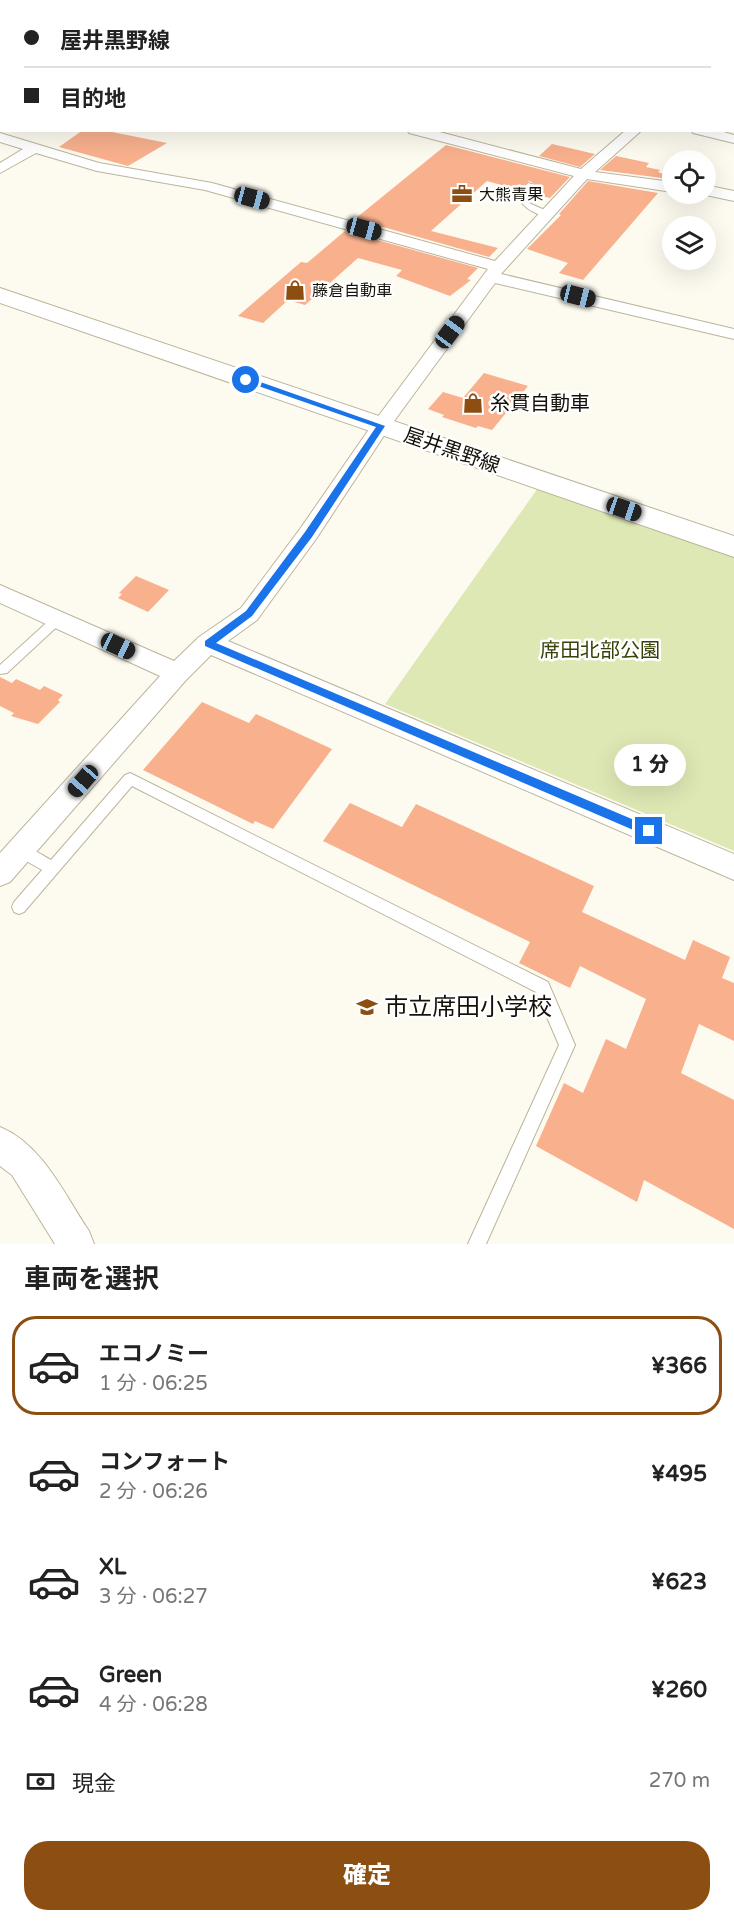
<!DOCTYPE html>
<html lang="ja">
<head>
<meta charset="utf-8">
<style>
	:root { --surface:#fff; --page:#f2f2f2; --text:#222; --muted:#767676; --line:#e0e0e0; --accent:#8c4e11 }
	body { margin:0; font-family:"Varela Round","Noto Sans JP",sans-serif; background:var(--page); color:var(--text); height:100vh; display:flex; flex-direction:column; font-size:22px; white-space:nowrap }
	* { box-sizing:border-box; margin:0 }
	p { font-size:20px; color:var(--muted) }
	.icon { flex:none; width:33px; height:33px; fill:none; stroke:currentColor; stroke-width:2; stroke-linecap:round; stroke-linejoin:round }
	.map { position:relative; height:1244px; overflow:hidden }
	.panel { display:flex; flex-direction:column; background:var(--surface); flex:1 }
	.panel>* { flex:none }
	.top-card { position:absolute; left:0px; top:0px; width:735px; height:132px; box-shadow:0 6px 24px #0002; display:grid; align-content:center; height:132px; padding:0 24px; background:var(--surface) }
	.fabs { position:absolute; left:662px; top:150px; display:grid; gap:12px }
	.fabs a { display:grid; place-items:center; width:54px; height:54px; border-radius:50%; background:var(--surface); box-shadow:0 6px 24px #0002; font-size:30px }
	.end { position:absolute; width:27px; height:27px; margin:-14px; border:8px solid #1a73e8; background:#fff; box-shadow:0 0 0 3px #fff }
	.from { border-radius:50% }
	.bubble { position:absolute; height:42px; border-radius:21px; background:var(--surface); box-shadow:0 6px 24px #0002; font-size:20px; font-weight:800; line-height:42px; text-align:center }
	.car { position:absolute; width:18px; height:36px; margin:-18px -9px; border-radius:8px; box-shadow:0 0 4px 2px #0007; background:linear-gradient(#222 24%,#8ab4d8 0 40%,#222 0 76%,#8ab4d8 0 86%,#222 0) }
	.top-card b { display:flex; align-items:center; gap:21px; height:57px; font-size:22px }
	.top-card b+b { border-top:2px solid var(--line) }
	.top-card i { width:15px; height:15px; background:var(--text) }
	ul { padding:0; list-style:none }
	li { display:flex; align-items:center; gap:18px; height:99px; margin:0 12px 9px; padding:0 12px; border:3px solid transparent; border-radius:24px }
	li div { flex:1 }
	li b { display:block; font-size:22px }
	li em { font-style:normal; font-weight:800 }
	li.active { border-color:var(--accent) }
	li>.icon { width:54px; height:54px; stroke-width:1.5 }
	h2 { padding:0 24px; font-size:27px; line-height:72px }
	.pay { display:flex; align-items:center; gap:15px; height:66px; padding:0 24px; font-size:22px }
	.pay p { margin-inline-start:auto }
	.action { display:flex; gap:12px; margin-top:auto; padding:12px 24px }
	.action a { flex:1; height:69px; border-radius:24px; background:var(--accent); color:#fff; font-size:24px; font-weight:800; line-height:69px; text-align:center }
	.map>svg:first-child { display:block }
</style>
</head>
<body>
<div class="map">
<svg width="734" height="1244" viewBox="0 0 734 1244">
	<rect width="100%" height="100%" fill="#fdfaf0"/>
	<!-- green -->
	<path fill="#dee8b4" d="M538 488 734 555V851L385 704Z"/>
	<!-- building -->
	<path fill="#f8b08d" d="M83 130H102L167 143 128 166 59 147Z
		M552 144 595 154 580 167 539 156Z
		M446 145 570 177 550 198 530 193 537 185 529 181 519 190 487 181 431 231 498 248 489 257 355 219Z
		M616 156 649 163 646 167 660 170 658 172 666 175 662 178 600 170Z
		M588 181 658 193 583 280 559 273 568 263 527 249 561 215 559 214Z
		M345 231 478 268 467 279 471 280 450 296 396 276 402 270 358 258 305 305 288 300 263 323 238 316 301 262 307 263Z
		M484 373 528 386 492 430 478 426 476 428 442 417 444 415 428 409 443 392 463 398Z
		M136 576 169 590 148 612 118 598 122 594 119 593Z
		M0 677 12 683 16 679 40 690 44 686 63 695 58 700 60 702 38 724 11 716 14 713 0 706Z
		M202 702 249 723 256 714 332 749 273 829 255 821 253 824 143 770Z
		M350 803 402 827 416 804 594 886 582 912 685 960 693 940 730 957 722 978 734 983V1041L699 1024 681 1073 734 1100V1229L644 1180 637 1202 536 1146 564 1083 583 1093 606 1039 626 1049 646 999 580 966 570 988 519 963 530 942 323 841Z"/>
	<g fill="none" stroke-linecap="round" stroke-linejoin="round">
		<!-- service casing -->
		<g stroke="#bcb49b" stroke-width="2">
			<path id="service" d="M528 183 535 185 524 196 529 203 549 212V216C535 216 524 207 516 196Z
				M58 615 62 616 64 619 62 622 7 673 0 674V665L54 616Z
				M130 773 548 982 575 1045 486 1244H468L559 1045 536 992 132 786 24 912 19 914 14 912 12 907 14 902 42 870 16 855 14 851 16 847C27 843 41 855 51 860L125 775Z"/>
		</g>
		<!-- minor casing -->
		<g stroke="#bcb49b" stroke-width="2">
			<path id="minor" d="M180 0H193L179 2Z
				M268 0H285L286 2H269Z
				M499 0H511L499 2Z
				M714 0H734V4V2Z
				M0 25H2V33H0Z
				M407 130H432L581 169 626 130H642L595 172 672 182V192L587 179 501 274 734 329V339L495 283 389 428 316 539 257 620 228 641 734 854V880L211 655 186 680 10 882 0 886V853L160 676 0 603V585L174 661 199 637 241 608 300 529 374 422 488 269 205 190 97 171 36 153 0 173V163L23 149 0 142V133L99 163 212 183 495 261 574 176 409 133Z
				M691 130H717L734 135V143L693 133Z
				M705 185 734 191V201L701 194H705Z
				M0 1127C43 1145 64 1194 89 1231L94 1244H55L12 1175 0 1166Z"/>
		</g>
		<!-- secondary casing -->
		<g stroke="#bcb49b" stroke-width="2">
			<path id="secondary" d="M0 288 734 536V557L0 303Z"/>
		</g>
		<!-- motorway casing -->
		<g stroke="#bcb49b" stroke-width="2">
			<path id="motorway" d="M34 0H60L33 2Z
				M113 0H132L112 2Z
				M0 8H2V18H0Z"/>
		</g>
		<!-- service -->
		<use href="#service" fill="#fff" fill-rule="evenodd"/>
		<!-- minor -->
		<use href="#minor" fill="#fff" fill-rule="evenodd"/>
		<!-- secondary -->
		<use href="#secondary" fill="#fff" fill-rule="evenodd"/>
		<!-- motorway -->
		<use href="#motorway" fill="#fff" fill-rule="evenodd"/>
	</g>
	<!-- route -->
	<path fill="#1a73e8" d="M246 377 385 426 312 537 252 616 216 643 653 828V835H645L205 646V641L246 611 305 532 376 427 244 381 243 380Z"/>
	<!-- icons -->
	<defs>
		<g id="office-bare" transform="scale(1.62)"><path d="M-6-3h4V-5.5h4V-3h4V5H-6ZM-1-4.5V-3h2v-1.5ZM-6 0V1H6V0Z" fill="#8c4e11" stroke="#fff" stroke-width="2.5" paint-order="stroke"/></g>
		<g id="shop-bare" transform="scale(1.62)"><path d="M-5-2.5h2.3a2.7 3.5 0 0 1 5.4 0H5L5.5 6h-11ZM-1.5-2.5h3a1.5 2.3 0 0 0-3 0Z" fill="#8c4e11" stroke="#fff" stroke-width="2.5" paint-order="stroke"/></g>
		<g id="school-bare" transform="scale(1.62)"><path d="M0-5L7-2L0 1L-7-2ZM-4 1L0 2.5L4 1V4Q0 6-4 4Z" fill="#8c4e11" stroke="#fff" stroke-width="2.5" paint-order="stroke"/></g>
	</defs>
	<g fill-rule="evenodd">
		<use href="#office-bare" x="462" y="194"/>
		<use href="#shop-bare" x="295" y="290"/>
		<use href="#shop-bare" x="473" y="403"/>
		<use href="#school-bare" x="367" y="1007"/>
	</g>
	<g text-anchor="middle" stroke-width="5" stroke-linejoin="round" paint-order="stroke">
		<!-- far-poi labels -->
		<g font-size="16" fill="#151209" stroke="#fff" text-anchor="start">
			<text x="479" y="200">大熊青果</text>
			<text x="312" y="296">藤倉自動車</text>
		</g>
		<!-- poi labels -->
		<g font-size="20" fill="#151209" stroke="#fff" text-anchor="start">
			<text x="490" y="410">糸貫自動車</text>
		</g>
		<!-- street labels -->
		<g font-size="20" fill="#151209" stroke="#fff">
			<text transform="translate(452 450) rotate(19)" y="7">屋井黒野線</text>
		</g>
		<!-- park labels -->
		<g font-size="20" fill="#3a4108" stroke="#fff">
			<text x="600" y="657">席田北部公園</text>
		</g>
		<!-- near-poi labels -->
		<g font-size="24" fill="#151209" stroke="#fff" text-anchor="start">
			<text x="384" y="1015">市立席田小学校</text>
		</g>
	</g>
</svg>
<div class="fabs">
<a><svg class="icon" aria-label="locate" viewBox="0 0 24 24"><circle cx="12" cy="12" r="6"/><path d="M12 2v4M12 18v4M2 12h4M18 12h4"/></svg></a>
<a><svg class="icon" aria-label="layers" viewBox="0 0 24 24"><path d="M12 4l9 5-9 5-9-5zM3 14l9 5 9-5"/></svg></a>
</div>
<i class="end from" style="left:246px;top:380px"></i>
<i class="end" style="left:649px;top:831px"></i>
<div class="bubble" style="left:614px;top:744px;width:72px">1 分</div>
<i class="car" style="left:252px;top:198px;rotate:105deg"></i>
<i class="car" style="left:364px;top:229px;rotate:105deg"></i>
<i class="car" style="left:578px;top:296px;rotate:104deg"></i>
<i class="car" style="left:450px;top:332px;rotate:37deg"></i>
<i class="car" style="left:624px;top:509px;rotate:109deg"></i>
<i class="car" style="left:118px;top:646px;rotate:115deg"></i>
<i class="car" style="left:83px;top:781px;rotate:221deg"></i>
<div class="top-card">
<b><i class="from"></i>屋井黒野線</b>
<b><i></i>目的地</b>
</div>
</div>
<section class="panel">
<h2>車両を選択</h2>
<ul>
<li class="active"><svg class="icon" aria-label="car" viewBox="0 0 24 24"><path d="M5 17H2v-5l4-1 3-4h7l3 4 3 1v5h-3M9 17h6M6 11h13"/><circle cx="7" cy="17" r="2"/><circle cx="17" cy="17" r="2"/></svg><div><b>エコノミー</b><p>1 分 · 06:25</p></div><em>¥366</em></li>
<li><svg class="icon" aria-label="car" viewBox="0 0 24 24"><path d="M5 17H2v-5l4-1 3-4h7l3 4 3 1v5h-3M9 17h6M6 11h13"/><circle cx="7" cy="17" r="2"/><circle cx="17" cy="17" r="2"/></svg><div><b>コンフォート</b><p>2 分 · 06:26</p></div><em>¥495</em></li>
<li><svg class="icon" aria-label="car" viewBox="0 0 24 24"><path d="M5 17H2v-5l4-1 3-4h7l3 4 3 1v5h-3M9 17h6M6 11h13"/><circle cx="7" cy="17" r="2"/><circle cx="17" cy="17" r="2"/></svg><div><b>XL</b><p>3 分 · 06:27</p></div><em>¥623</em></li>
<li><svg class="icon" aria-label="car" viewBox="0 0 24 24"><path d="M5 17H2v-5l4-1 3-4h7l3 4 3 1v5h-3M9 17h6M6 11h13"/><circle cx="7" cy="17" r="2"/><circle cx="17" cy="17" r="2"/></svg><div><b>Green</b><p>4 分 · 06:28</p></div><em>¥260</em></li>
</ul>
<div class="pay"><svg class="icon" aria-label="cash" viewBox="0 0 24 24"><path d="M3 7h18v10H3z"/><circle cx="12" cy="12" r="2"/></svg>現金<p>270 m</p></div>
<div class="action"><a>確定</a></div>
</section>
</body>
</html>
